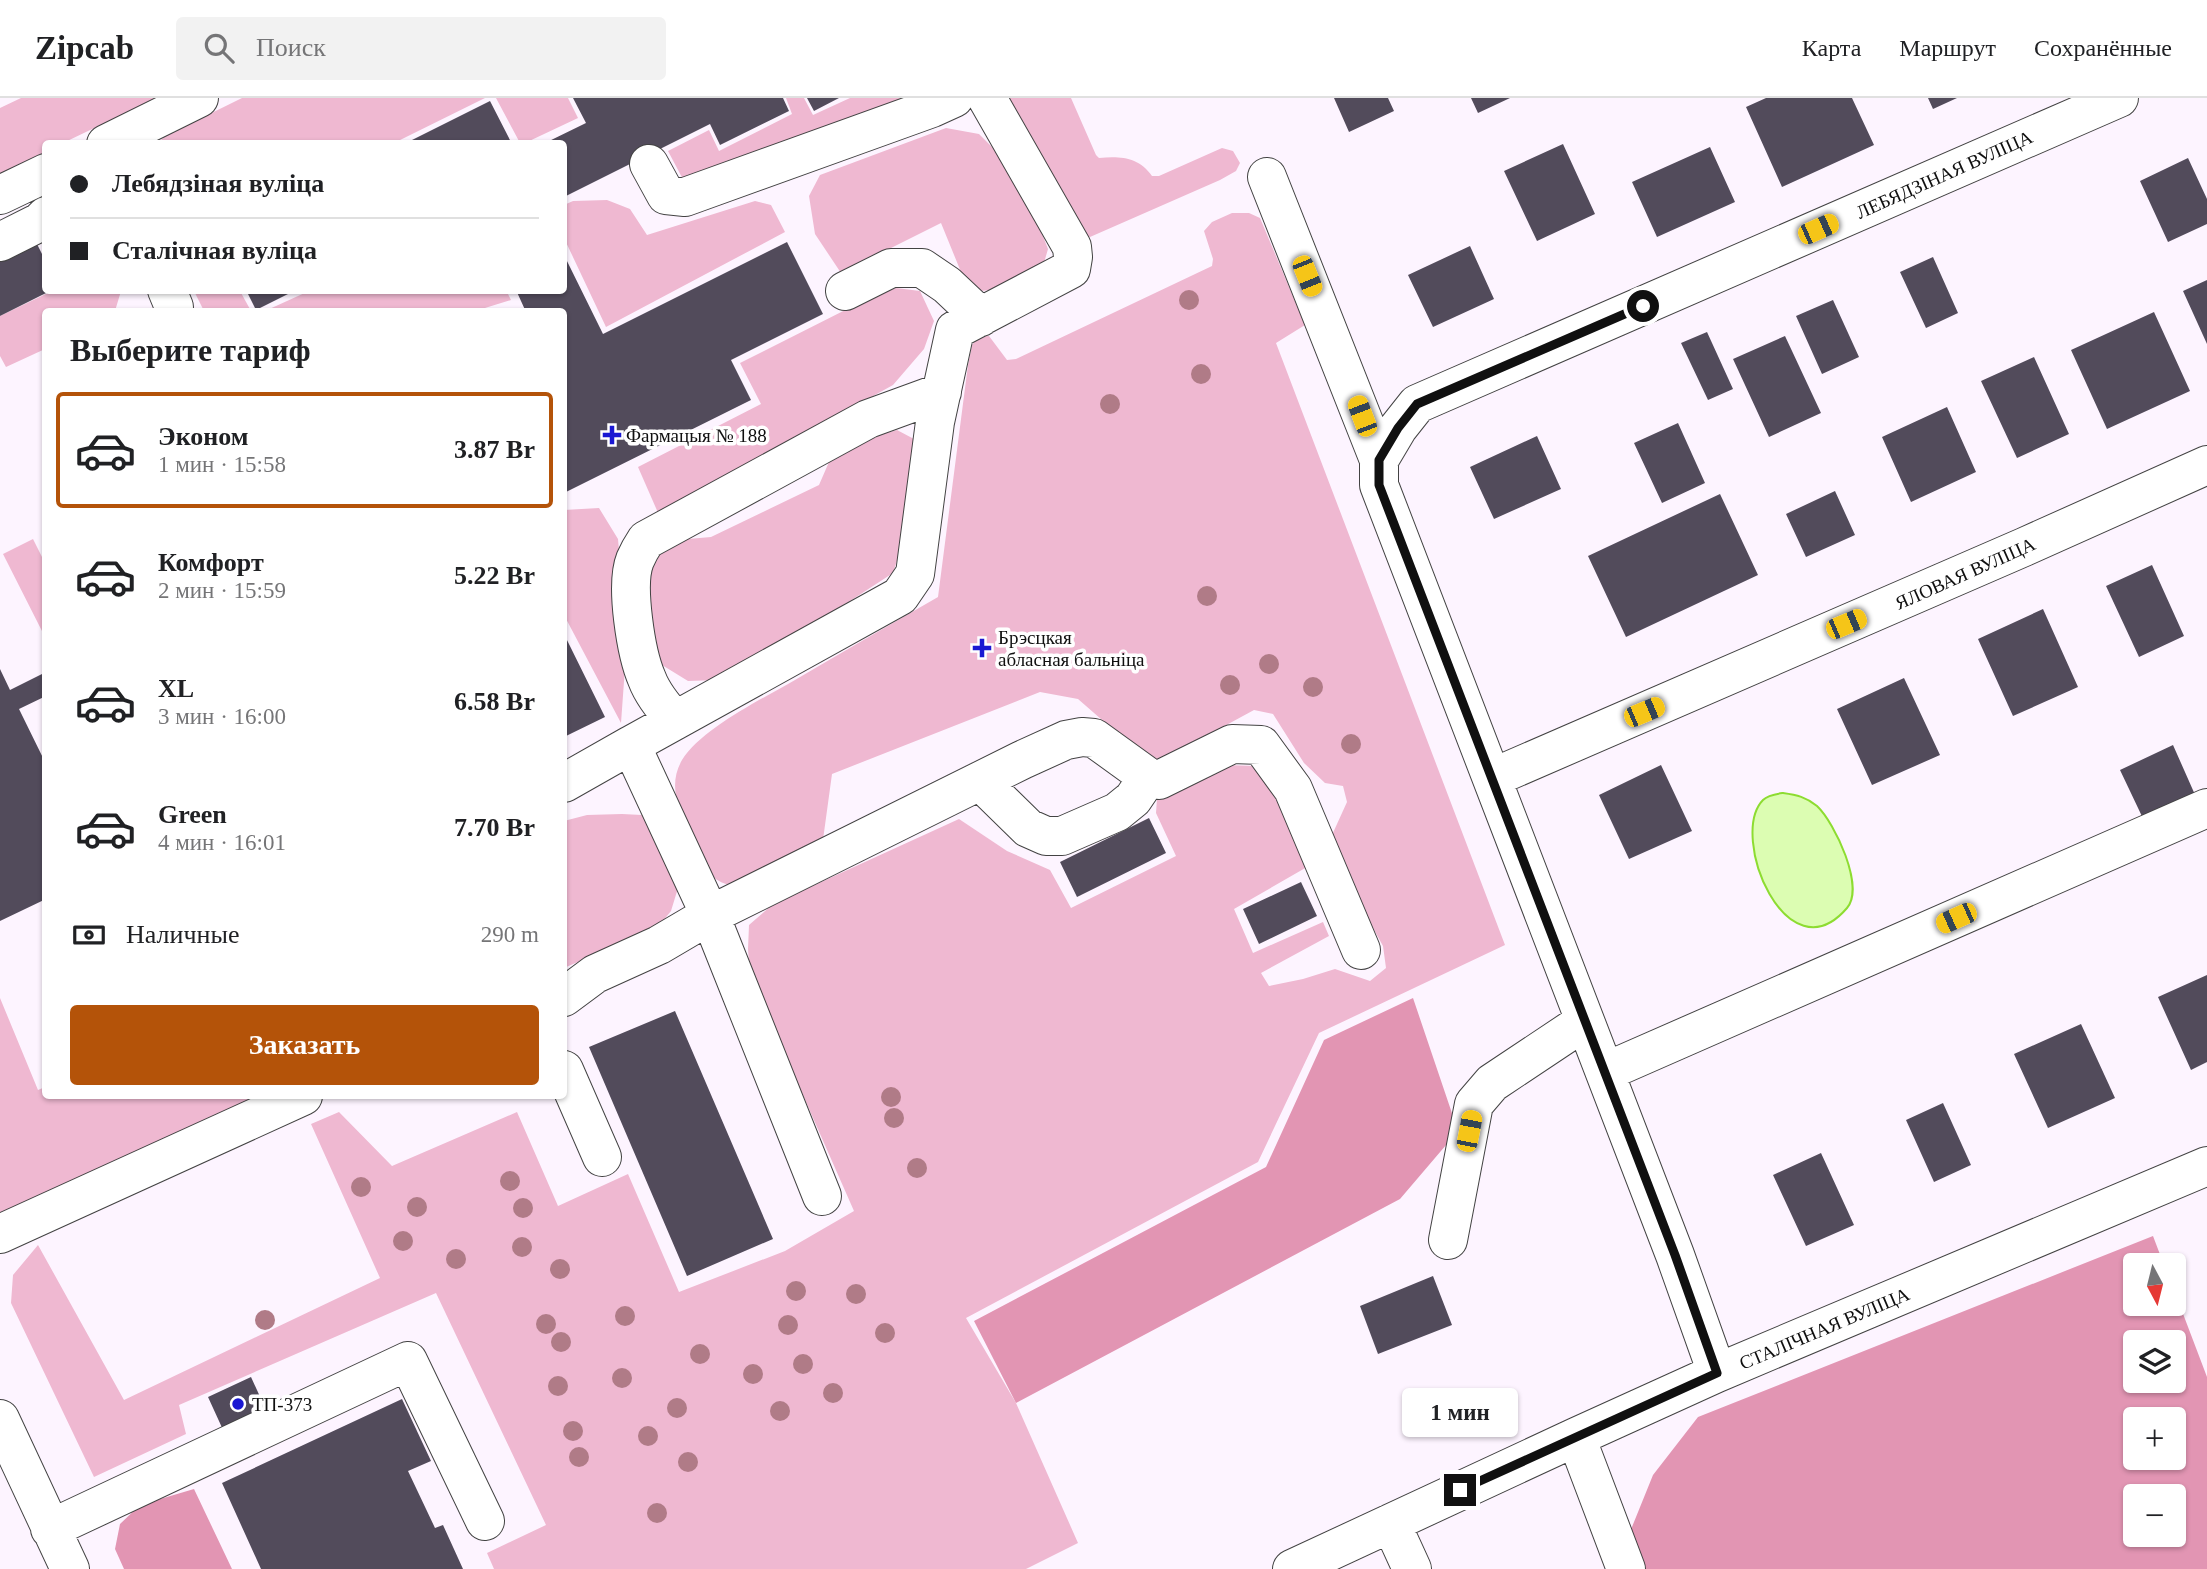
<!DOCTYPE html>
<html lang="ru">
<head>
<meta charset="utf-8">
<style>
	:root { --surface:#fff; --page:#f2f2f2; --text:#202124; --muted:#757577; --line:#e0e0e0; --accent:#b45309 }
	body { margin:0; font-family:Georgia,serif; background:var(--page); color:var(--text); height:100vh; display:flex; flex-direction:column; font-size:26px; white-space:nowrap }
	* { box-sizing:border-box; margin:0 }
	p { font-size:23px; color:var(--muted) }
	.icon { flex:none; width:38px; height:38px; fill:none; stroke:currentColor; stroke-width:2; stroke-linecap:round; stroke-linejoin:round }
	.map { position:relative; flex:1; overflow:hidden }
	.sheet { position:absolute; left:42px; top:210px; width:525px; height:791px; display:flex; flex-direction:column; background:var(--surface); border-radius:7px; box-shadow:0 2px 5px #0004 }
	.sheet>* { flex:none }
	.hud { position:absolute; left:42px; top:42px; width:525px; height:154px; border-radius:7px; box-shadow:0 2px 5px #0004; display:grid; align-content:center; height:154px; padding:0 28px; background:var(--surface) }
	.needle { width:46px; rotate:173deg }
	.fabs { position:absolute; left:2123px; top:1155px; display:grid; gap:14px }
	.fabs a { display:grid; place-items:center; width:63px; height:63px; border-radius:7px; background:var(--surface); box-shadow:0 2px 5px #0004; font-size:35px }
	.end { position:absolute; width:32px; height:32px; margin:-16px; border:9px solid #101010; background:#fff; box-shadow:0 0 0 4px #fff }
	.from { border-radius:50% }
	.bubble { position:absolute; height:49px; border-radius:7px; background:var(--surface); box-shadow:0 2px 5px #0004; font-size:23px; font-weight:800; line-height:49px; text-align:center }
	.car { position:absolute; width:21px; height:42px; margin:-21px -10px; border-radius:9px; box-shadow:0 0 5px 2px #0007; background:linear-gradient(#f5c518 24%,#345 0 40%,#f5c518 0 76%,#345 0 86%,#f5c518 0) }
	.hud b { display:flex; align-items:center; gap:24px; height:66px; font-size:26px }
	.hud b+b { border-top:2px solid var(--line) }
	.hud i { width:18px; height:18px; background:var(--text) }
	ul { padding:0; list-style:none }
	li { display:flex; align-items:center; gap:21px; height:116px; margin:0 14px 10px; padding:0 14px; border:4px solid transparent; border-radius:7px }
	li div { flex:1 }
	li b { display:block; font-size:26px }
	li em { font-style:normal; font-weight:800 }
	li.selected { border-color:var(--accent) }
	li>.icon { width:63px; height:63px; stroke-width:1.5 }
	h2 { padding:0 28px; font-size:32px; line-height:84px }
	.pay { display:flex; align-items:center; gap:18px; height:77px; padding:0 28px; font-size:26px }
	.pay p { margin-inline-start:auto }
	.cta { display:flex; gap:14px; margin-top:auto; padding:14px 28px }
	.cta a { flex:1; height:80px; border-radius:7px; background:var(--accent); color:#fff; font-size:28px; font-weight:800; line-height:80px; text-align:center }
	header { display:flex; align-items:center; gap:42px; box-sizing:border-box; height:98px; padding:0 35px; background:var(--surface); border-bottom:2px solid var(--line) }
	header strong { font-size:33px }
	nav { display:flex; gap:38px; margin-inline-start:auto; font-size:24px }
	.search { width:490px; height:63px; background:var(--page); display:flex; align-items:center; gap:18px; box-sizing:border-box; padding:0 24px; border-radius:7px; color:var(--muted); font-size:26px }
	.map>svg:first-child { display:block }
</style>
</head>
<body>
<header>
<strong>Zipcab</strong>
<div class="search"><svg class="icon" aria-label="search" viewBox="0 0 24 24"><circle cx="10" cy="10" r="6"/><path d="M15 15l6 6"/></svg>Поиск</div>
<nav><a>Карта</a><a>Маршрут</a><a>Сохранённые</a></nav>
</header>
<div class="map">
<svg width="2207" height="1471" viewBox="0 0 2207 1471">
	<rect width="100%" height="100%" fill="#fdf4ff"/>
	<!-- green -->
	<path fill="#efb8d1" d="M21 0H157L63 45 46 46 45 54 0 76V10Z
		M242 0H485L394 45H158L165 38Z
		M496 0H568L578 20 525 45H520Z
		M786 0H804L813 17 850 0H935L686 87 668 53 709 32 719 53 792 16Z
		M1009 0H1071L1096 57 1099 60C1120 58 1139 59 1152 78H1159L1222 50 1233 53 1240 65 1236 73 1220 82 1090 139 1081 134Z
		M946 30 979 36 1003 60 1037 123 1048 151 1041 175 1007 190 981 193 961 174 941 125 841 175 815 136 809 98 820 77Z
		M607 102 630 111 647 137 755 103 771 107 785 134 606 229 564 140V107L573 103Z
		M1232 115H1249L1260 120 1305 227 1276 245 1505 847 1319 935 1258 1064 966 1220 1016 1305 1078 1445 1026 1471H494L487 1455 546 1427 436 1195 179 1307 186 1336 94 1379 11 1205 13 1177 38 1147 124 1302 380 1180 311 1026 339 1014 392 1068 517 1014 558 1108 628 1076 679 1194 785 1153 854 1113 750 877 748 851 749 827 773 806 959 721 1007 753 1050 772 1071 810 1176 758 1156 715 1157 701 1226 667 1255 668 1280 706 1307 769 1234 811 1253 855 1323 824 1329 838 1261 875 1269 888 1303 881 1335 871 1370 883 1386 870 1383 848 1355 798 1332 737 1347 704 1343 688 1325 685 1304 665 1273 616 1254 612 1162 662 1138 659 1117 635 1078 601 1040 594 832 676 822 749 732 788C702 780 699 759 688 733 678 710 668 686 682 662 701 631 762 601 795 582 842 554 890 527 938 499L968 267 972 247 979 238H989L1007 262 1016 261 1212 168 1213 161 1204 133 1212 124Z
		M896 190 920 193 934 223 924 251 893 287 659 417 638 369 761 306 740 265 869 200Z
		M52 193H121L115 213 46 214 45 251 6 269 0 258V218Z
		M194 193H240L251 213H204Z
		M309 193 506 192 511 202 472 214 265 213Z
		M897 332 914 341 907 432 893 475 850 503 718 582 688 583 662 567 644 524V471L659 454 688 441 711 439 819 387 829 364 862 342Z
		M599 410 618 441 627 542 621 625 564 517V412Z
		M33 441 45 465V539L3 456Z
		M622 716 642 717 678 790 671 813 658 829 564 870V723L587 717Z
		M0 900 38 992 45 989 46 998H260L0 1115Z"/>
	<!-- forest -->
	<path fill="#e295b3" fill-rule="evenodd" d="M1413 900 1458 1033 1400 1101 1016 1305 974 1223 1266 1069 1324 942Z
		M2153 1138 2164 1167H2135V1206H2174V1192L2207 1279V1471H1615L1653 1377 1698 1319ZM2135 1244H2174V1283H2135ZM2135 1321H2174V1360H2135ZM2135 1398H2174V1437H2135Z
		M194 1391 232 1471H124L115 1451 120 1426 140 1407Z"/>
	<!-- water -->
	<path fill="#dcfdb2" stroke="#8ddc31" stroke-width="2" d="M1783 695C1797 697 1806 699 1817 708 1835 725 1865 789 1847 810 1787 880 1728 738 1763 702 1768 697 1776 696 1783 695Z"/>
	<!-- building -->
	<path fill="#524b5b" d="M573 0H783L789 13 720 47 710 26 564 99V46H543L586 25Z
		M807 0H839L814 13Z
		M1334 0H1388L1394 13 1349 34Z
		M1471 0H1510L1478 15Z
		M1766 0H1852L1874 47 1782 89 1746 9Z
		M1928 0H1957L1933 11Z
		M490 3 512 46H404Z
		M1563 46 1595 116 1537 143 1504 73Z
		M1710 49 1735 104 1657 139 1632 84Z
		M2188 60 2207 101V126L2168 144 2140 83Z
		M34 140 46 164V192H52L0 218V157Z
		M787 144 823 216 731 262 751 302 564 395V214H526L516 192H564V157L603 236Z
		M1470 148 1494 201 1433 229 1408 177Z
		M1933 159 1958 215 1926 230 1900 174Z
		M2207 182V246L2183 193Z
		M246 192H296L256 212Z
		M1833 202 1859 259 1822 276 1796 218Z
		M2154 214 2190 293 2107 331 2071 252Z
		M1707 234 1733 291 1708 302 1681 245Z
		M1785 238 1821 315 1769 339 1733 261Z
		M2034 259 2069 336 2017 360 1981 283Z
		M1947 309 1976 374 1911 404 1882 339Z
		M1678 325 1705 385 1662 405 1634 345Z
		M1537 338 1561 391 1494 421 1470 369Z
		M1835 393 1855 437 1806 459 1786 416Z
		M1720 396 1758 477 1626 539 1588 458Z
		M2152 467 2184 538 2139 559 2106 488Z
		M2043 511 2078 589 2013 618 1978 541Z
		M564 536 605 619 564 639Z
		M0 571 10 592 46 574V598L19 611 46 666V801L0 823Z
		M1904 580 1940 657 1872 687 1837 611Z
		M2173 647 2200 708 2148 731 2120 672Z
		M1661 667 1692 733 1629 761 1599 697Z
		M1149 720 1166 755 1077 799 1060 764Z
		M1301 784 1317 818 1259 846 1243 811Z
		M2207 877V964L2191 972 2158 899Z
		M675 913 773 1141 687 1178 589 949Z
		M2081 926 2115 1000 2048 1030 2014 956Z
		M1943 1005 1971 1067 1934 1084 1906 1022Z
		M1821 1055 1854 1127 1806 1148 1773 1077Z
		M1433 1178 1452 1227 1378 1256 1360 1208Z
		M251 1279 267 1314 224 1334 208 1299Z
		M402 1301 431 1363 408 1373 435 1430 443 1427 463 1471H261L222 1385Z"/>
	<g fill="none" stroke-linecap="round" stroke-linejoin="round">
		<!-- minor casing -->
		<g stroke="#434343" stroke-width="40">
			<path id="minor" d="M106 46 199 0
				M649 66 666 97 685 99 932 10 954 0
				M1267 79 1379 362
				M0 97 46 75
				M0 144 40 124 46 118
				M167 192 174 209
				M845 193 891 170H922L947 187 981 219
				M675 622C664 610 653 597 647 581 636 556 625 487 635 462 638 455 642 448 646 442L868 321 942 294
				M631 647 900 498 915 476 935 324 955 232 1071 171 1073 159 1072 149 987 0
				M1492 680 2024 449 2207 367
				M981 684 1028 730 1046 738H1062L1117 714 1133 701 1148 679
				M564 685 631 647 710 817 822 1098
				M564 899 595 876 659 847 710 817 1022 662 1066 642 1082 639 1094 640 1148 679 1159 682 1232 646 1261 647 1293 691 1361 852
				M564 972 602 1059
				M1605 974 2207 710
				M0 1136 303 998
				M1448 1142 1474 1006 1492 985 1585 923
				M1717 1275 1675 1157 1379 387V362L1398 330 1417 306 2119 0
				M0 1321 70 1471
				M1576 1339 1626 1471
				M1391 1425 1412 1471
				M50 1431 408 1263 485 1423
				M1292 1471 1576 1339 1717 1275 2207 1068"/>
		</g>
		<!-- minor -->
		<use href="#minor" stroke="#fff" stroke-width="38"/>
	</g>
	<!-- trees -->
	<g fill="#b07b87">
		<circle cx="1189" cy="202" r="10"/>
		<circle cx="1201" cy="276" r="10"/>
		<circle cx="1110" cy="306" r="10"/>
		<circle cx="1207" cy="498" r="10"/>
		<circle cx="1269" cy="566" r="10"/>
		<circle cx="1230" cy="587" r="10"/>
		<circle cx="1313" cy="589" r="10"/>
		<circle cx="1351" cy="646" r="10"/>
		<circle cx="891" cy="999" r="10"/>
		<circle cx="894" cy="1020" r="10"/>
		<circle cx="917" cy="1070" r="10"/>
		<circle cx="510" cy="1083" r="10"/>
		<circle cx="361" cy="1089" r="10"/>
		<circle cx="417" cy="1109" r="10"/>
		<circle cx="523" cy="1110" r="10"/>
		<circle cx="403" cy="1143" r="10"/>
		<circle cx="522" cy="1149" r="10"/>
		<circle cx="456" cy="1161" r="10"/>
		<circle cx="560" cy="1171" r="10"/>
		<circle cx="796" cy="1193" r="10"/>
		<circle cx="856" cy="1196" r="10"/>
		<circle cx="625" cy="1218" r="10"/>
		<circle cx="265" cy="1222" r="10"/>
		<circle cx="546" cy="1226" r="10"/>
		<circle cx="788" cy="1227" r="10"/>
		<circle cx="885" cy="1235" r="10"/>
		<circle cx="561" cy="1244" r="10"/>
		<circle cx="700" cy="1256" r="10"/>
		<circle cx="803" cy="1266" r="10"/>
		<circle cx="753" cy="1276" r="10"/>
		<circle cx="622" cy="1280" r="10"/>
		<circle cx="558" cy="1288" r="10"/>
		<circle cx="833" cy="1295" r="10"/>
		<circle cx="677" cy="1310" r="10"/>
		<circle cx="780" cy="1313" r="10"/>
		<circle cx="573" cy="1333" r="10"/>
		<circle cx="648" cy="1338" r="10"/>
		<circle cx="579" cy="1359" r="10"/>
		<circle cx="688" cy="1364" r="10"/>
		<circle cx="657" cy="1415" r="10"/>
	</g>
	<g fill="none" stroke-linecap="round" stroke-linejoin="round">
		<!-- route -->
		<path stroke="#101010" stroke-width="9" d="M1460 1392 1717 1275 1675 1157 1379 387V362L1398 330 1417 306 1643 208"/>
	</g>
	<!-- markers -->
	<g fill="#1a17d2" stroke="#fff" stroke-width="2.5">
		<path d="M608.5 326.5h7v7h7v7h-7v7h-7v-7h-7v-7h7z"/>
		<path d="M978.5 539.5h7v7h7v7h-7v7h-7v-7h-7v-7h7z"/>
		<circle cx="238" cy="1306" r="7"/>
	</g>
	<g text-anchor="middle" stroke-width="7" stroke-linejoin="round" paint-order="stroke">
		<!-- street labels -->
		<g font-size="19" fill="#101010" stroke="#fff">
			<text transform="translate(1944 76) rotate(-24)" y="7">ЛЕБЯДЗІНАЯ ВУЛІЦА</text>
			<text transform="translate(1965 475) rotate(-24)" y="7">ЯЛОВАЯ ВУЛІЦА</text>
			<text transform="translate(1824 1230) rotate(-23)" y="7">СТАЛІЧНАЯ ВУЛІЦА</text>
		</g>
		<!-- poi labels -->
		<g font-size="19" fill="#101010" stroke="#fff" text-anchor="start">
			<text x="626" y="344">Фармацыя № 188</text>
			<text x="998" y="546">Брэсцкая<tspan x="998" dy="22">абласная бальніца</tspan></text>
			<text x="252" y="1313">ТП-373</text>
		</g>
	</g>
</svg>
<div class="fabs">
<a><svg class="needle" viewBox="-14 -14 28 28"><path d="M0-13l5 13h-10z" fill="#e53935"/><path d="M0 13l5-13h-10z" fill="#757577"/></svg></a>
<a><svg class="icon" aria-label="layers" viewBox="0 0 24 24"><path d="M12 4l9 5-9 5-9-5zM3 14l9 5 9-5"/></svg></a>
<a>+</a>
<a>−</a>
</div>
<i class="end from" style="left:1643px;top:208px"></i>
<i class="end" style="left:1460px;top:1392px"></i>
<div class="bubble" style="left:1402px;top:1290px;width:116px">1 мин</div>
<i class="car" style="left:1818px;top:131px;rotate:66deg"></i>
<i class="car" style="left:1307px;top:178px;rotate:158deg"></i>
<i class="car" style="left:1362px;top:318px;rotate:339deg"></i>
<i class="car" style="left:1846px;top:526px;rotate:67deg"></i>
<i class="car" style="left:1644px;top:614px;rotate:67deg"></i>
<i class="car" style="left:1956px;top:820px;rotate:246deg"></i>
<i class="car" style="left:1469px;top:1033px;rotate:11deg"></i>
<div class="hud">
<b><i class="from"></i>Лебядзіная вуліца</b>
<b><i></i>Сталічная вуліца</b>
</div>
<section class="sheet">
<h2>Выберите тариф</h2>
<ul>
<li class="selected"><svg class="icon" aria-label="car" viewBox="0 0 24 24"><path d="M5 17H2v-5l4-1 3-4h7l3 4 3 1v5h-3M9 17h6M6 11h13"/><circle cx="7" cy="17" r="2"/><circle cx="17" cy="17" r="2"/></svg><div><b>Эконом</b><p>1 мин · 15:58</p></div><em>3.87 Br</em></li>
<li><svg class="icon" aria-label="car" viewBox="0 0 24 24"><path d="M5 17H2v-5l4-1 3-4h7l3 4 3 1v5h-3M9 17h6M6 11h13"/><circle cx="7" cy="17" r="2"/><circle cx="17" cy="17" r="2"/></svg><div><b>Комфорт</b><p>2 мин · 15:59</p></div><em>5.22 Br</em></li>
<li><svg class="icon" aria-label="car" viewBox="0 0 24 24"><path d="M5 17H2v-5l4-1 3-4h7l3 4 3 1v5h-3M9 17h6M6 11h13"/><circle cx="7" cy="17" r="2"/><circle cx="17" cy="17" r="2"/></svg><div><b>XL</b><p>3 мин · 16:00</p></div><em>6.58 Br</em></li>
<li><svg class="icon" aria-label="car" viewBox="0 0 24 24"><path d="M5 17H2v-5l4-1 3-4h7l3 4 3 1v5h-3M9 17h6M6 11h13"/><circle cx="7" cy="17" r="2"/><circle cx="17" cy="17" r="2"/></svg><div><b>Green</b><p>4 мин · 16:01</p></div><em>7.70 Br</em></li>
</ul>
<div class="pay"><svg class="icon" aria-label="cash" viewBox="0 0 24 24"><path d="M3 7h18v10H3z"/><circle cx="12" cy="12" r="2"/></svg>Наличные<p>290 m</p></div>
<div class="cta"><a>Заказать</a></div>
</section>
</div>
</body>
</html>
